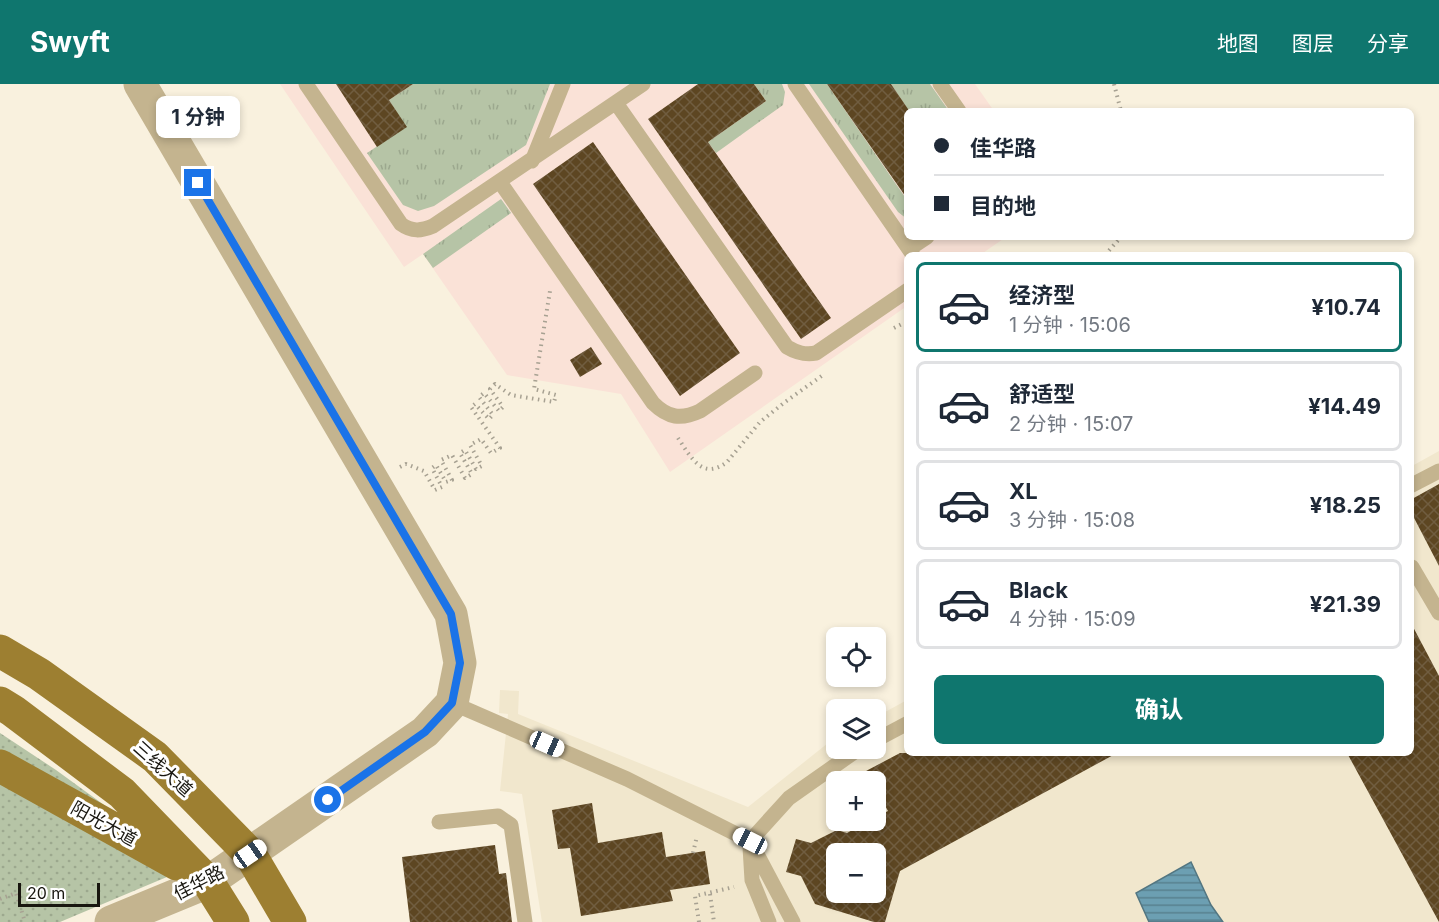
<!DOCTYPE html>
<html lang="zh">
<head>
<meta charset="utf-8">
<style>
	:root { --surface:#fff; --page:#f6f6f7; --text:#1f2937; --muted:#747a83; --line:#e0e1e3; --accent:#0f766e }
	body { margin:0; font-family:Inter,"Noto Sans SC",sans-serif; background:var(--page); color:var(--text); height:100vh; display:flex; flex-direction:column; font-size:22px; white-space:nowrap }
	* { box-sizing:border-box; margin:0 }
	p { font-size:20px; color:var(--muted) }
	.icon { flex:none; width:33px; height:33px; fill:none; stroke:currentColor; stroke-width:2; stroke-linecap:round; stroke-linejoin:round }
	.map { position:relative; flex:1; overflow:hidden }
	.sheet { position:absolute; left:904px; top:168px; width:510px; height:504px; display:flex; flex-direction:column; background:var(--surface); border-radius:9px; box-shadow:0 3px 9px #0003 }
	.sheet>* { flex:none }
	.guide { position:absolute; left:904px; top:24px; width:510px; height:132px; border-radius:9px; box-shadow:0 3px 9px #0003; display:grid; align-content:center; height:132px; padding:0 30px; background:var(--surface) }
	.buttons { position:absolute; left:826px; top:543px; display:grid; gap:12px }
	.buttons a { display:grid; place-items:center; width:60px; height:60px; border-radius:9px; background:var(--surface); box-shadow:0 3px 9px #0003; font-size:30px }
	.scale { position:absolute; left:18px; bottom:15px; width:82px; box-sizing:border-box; padding-left:6px; border:3px solid #18160f; border-top:0; font-size:16px; line-height:21px; white-space:nowrap; color:#18160f; -webkit-text-stroke:4px #fff; paint-order:stroke }
	.end { position:absolute; width:27px; height:27px; margin:-14px; border:8px solid #1a73e8; background:#fff; box-shadow:0 0 0 3px #fff }
	.from { border-radius:50% }
	.bubble { position:absolute; height:42px; border-radius:9px; background:var(--surface); box-shadow:0 3px 9px #0003; font-size:20px; font-weight:700; line-height:42px; text-align:center }
	.car { position:absolute; width:18px; height:36px; margin:-18px -9px; border-radius:8px; box-shadow:0 0 4px 2px #0007; background:linear-gradient(#fff 24%,#345 0 40%,#fff 0 76%,#345 0 86%,#fff 0) }
	.guide b { display:flex; align-items:center; gap:21px; height:57px; font-size:22px }
	.guide b+b { border-top:2px solid var(--line) }
	.guide i { width:15px; height:15px; background:var(--text) }
	ul { padding:10px 0 0; list-style:none }
	li { display:flex; align-items:center; gap:18px; height:90px; margin:0 12px 9px; padding:0 18px; border:3px solid var(--line); border-radius:9px }
	li div { flex:1 }
	li b { display:block; font-size:22px }
	li em { font-style:normal; font-weight:700 }
	li.active { border-color:var(--accent) }
	li>.icon { width:54px; height:54px; stroke-width:1.5 }
	.action { display:flex; gap:12px; margin-top:auto; padding:12px 30px }
	.action a { flex:1; height:69px; border-radius:9px; background:var(--accent); color:#fff; font-size:24px; font-weight:700; line-height:69px; text-align:center }
	header { display:flex; align-items:center; gap:36px; box-sizing:border-box; height:84px; padding:0 30px; background:var(--accent); color:#fff }
	header strong { font-size:28px }
	nav { display:flex; gap:33px; margin-inline-start:auto; font-size:21px }
	.map>svg:first-child { display:block }
</style>
</head>
<body>
<header>
<strong>Swyft</strong>
<nav><a>地图</a><a>图层</a><a>分享</a></nav>
</header>
<div class="map">
<svg width="1439" height="838" viewBox="0 0 1439 838">
	<defs>
		<pattern id="grass-tufts" width="24" height="20" patternUnits="userSpaceOnUse" patternTransform="scale(1.5)"><rect width="24" height="20" fill="#b6c4a6"/><path d="M3 7l-1-3M5 7V3M7 7l1-3M15 17l-1-3M17 17v-4M19 17l1-3" fill="none" stroke="#9ca88e"/></pattern>
		<pattern id="park-dots" width="8" height="8" patternUnits="userSpaceOnUse" patternTransform="scale(1.5)"><rect width="8" height="8" fill="#b6c4a6"/><path d="M2 2h.1M6 6h.1" fill="none" stroke="#9ca88e" stroke-width="1.8" stroke-linecap="round"/></pattern>
		<pattern id="water-rules" width="6" height="5" patternUnits="userSpaceOnUse" patternTransform="scale(1.5)"><rect width="6" height="5" fill="#6c9fb2"/><path d="M0 2.5h6" fill="none" stroke="#58818f"/></pattern>
		<pattern id="building-cross-hatch" width="8" height="8" patternUnits="userSpaceOnUse" patternTransform="scale(1.5)"><rect width="8" height="8" fill="#5d4622"/><path d="M0 0l8 8M0 8l8-8" fill="none" stroke="#705d40"/></pattern>
	</defs>
	<rect width="100%" height="100%" fill="#f9f1de"/>
	<!-- commercial -->
	<path fill="#fae2d7" d="M280 0H975L994 27H908V153H1006L980 171H908L907 222 670 388 621 310 507 291 423 170 404 183Z"/>
	<!-- built -->
	<path fill="#f1e7cd" fill-rule="evenodd" d="M1439 367V838H542L522 710 500 707 508 630 499 629 500 606 519 607 518 630 748 723 828 659 837 654V664H876V633L907 616 908 669H1412V382ZM837 698H876V736H837ZM837 770H876V808H837Z"/>
	<!-- grass -->
	<path fill="url(#grass-tufts)" d="M413 0H550L526 61 434 122 418 127 403 121 367 69 406 43 389 16Z
		M754 0H782L785 8 783 21 716 69 708 58 766 17Z
		M809 0H827L907 116V135L898 128Z
		M891 0H930L949 27H909Z
		M501 115 511 129 433 184 423 170Z"/>
	<!-- park -->
	<path fill="url(#park-dots)" d="M0 649 56 686 111 726 174 790 60 838H0Z"/>
	<!-- water -->
	<path fill="url(#water-rules)" stroke="#537681" stroke-width="1.5" d="M1191 778 1211 821 1223 838H1149L1136 809Z"/>
	<!-- building -->
	<path fill="url(#building-cross-hatch)" fill-rule="evenodd" d="M336 0H413L389 16 407 43 377 63Z
		M698 0H754L766 17 708 58 831 234 801 255 648 35Z
		M827 0H891L908 25V116Z
		M593 58 740 269 680 312 533 100Z
		M591 263 602 280 580 293 570 276Z
		M1439 400V482L1412 430V415Z
		M1412 541 1439 592V838L1347 669H1412Z
		M900 669H1117L900 787 885 838H874L815 820 801 792 786 788 796 755 811 759 837 746 847 749 870 736H876V733L888 727 876 705V698H872L866 687ZM837 770H876V808H837Z
		M592 719 598 759 662 748 666 773 705 767 710 800 670 806 673 817 581 832 570 764 558 765 552 726Z
		M495 761 499 790 506 789 512 838H410L402 773Z"/>
	<g fill="none" stroke-linecap="round" stroke-linejoin="round">
		<!-- path -->
		<path stroke="#a7a192" stroke-width="4" stroke-dasharray="1.5 4.5" stroke-linecap="butt" d="M1114 0 1121 27
			M1105 171 1121 153
			M894 244 908 237
			M678 354C691 373 702 397 727 378L760 338 785 318 823 291
			M400 383 406 380 424 387 435 406 442 403 432 384 436 381 446 398 452 396 441 376 452 371 465 394 472 390 460 369 465 366 476 385 482 382 470 361 481 355 491 369 500 364 471 323 475 320 489 335 493 331 479 313 484 309 499 327 503 323 490 305 495 300 511 311 554 318 556 311 534 305 550 207
			M693 769 697 752
			M710 810 714 838
			M0 815 16 809 25 838
			M699 838 695 812 734 803"/>
		<!-- service -->
		<path stroke="#c4b48f" stroke-width="15" d="M306 0 401 140C412 148 421 147 433 142L643 0
			M795 0 913 171
			M940 0 959 27
			M616 19 787 263C797 269 805 271 816 269L908 206
			M532 77 563 0
			M500 98 653 319C668 334 681 336 700 327L755 289
			M909 165 927 153
			M1412 401 1439 387
			M1412 483 1439 529
			M452 619 627 695 750 757 793 838
			M876 656 908 639
			M439 738 498 732 511 741 525 838
			M750 757 789 714 860 664
			M750 763 752 796 769 838"/>
		<!-- tertiary -->
		<path stroke="#c4b48f" stroke-width="33" d="M111 838 208 798 425 648 452 619 460 579 451 530 140 0"/>
		<!-- primary -->
		<path stroke="#9d7f31" stroke-width="33" d="M0 567 39 590 155 673 250 770 290 838
			M0 619 13 627 122 709 208 798 233 838
			M0 682 177 780"/>
	</g>
	<g fill="none" stroke-linecap="round" stroke-linejoin="round">
		<!-- route -->
		<path stroke="#1a73e8" stroke-width="8" d="M198 99 451 530 460 579 452 619 425 648 328 716"/>
	</g>
	<g text-anchor="middle" stroke-width="6" stroke-linejoin="round" paint-order="stroke">
		<!-- street labels -->
		<g font-size="18" fill="#18160f" stroke="#fff">
			<text transform="translate(163 685) rotate(42)" y="6">三线大道</text>
			<text transform="translate(104 740) rotate(29)" y="6">阳光大道</text>
			<text transform="translate(199 799) rotate(-27)" y="6">佳华路</text>
		</g>
	</g>
</svg>
<div class="buttons">
<a><svg class="icon" aria-label="locate" viewBox="0 0 24 24"><circle cx="12" cy="12" r="6"/><path d="M12 2v4M12 18v4M2 12h4M18 12h4"/></svg></a>
<a><svg class="icon" aria-label="layers" viewBox="0 0 24 24"><path d="M12 4l9 5-9 5-9-5zM3 14l9 5 9-5"/></svg></a>
<a>+</a>
<a>−</a>
</div>
<div class="scale">20 m</div>
<i class="end from" style="left:328px;top:716px"></i>
<i class="end" style="left:198px;top:99px"></i>
<div class="bubble" style="left:156px;top:12px;width:84px">1 分钟</div>
<i class="car" style="left:547px;top:660px;rotate:114deg"></i>
<i class="car" style="left:750px;top:757px;rotate:297deg"></i>
<i class="car" style="left:250px;top:770px;rotate:55deg"></i>
<div class="guide">
<b><i class="from"></i>佳华路</b>
<b><i></i>目的地</b>
</div>
<section class="sheet">
<ul>
<li class="active"><svg class="icon" aria-label="car" viewBox="0 0 24 24"><path d="M5 17H2v-5l4-1 3-4h7l3 4 3 1v5h-3M9 17h6M6 11h13"/><circle cx="7" cy="17" r="2"/><circle cx="17" cy="17" r="2"/></svg><div><b>经济型</b><p>1 分钟 · 15:06</p></div><em>¥10.74</em></li>
<li><svg class="icon" aria-label="car" viewBox="0 0 24 24"><path d="M5 17H2v-5l4-1 3-4h7l3 4 3 1v5h-3M9 17h6M6 11h13"/><circle cx="7" cy="17" r="2"/><circle cx="17" cy="17" r="2"/></svg><div><b>舒适型</b><p>2 分钟 · 15:07</p></div><em>¥14.49</em></li>
<li><svg class="icon" aria-label="car" viewBox="0 0 24 24"><path d="M5 17H2v-5l4-1 3-4h7l3 4 3 1v5h-3M9 17h6M6 11h13"/><circle cx="7" cy="17" r="2"/><circle cx="17" cy="17" r="2"/></svg><div><b>XL</b><p>3 分钟 · 15:08</p></div><em>¥18.25</em></li>
<li><svg class="icon" aria-label="car" viewBox="0 0 24 24"><path d="M5 17H2v-5l4-1 3-4h7l3 4 3 1v5h-3M9 17h6M6 11h13"/><circle cx="7" cy="17" r="2"/><circle cx="17" cy="17" r="2"/></svg><div><b>Black</b><p>4 分钟 · 15:09</p></div><em>¥21.39</em></li>
</ul>
<div class="action"><a>确认</a></div>
</section>
</div>
</body>
</html>
